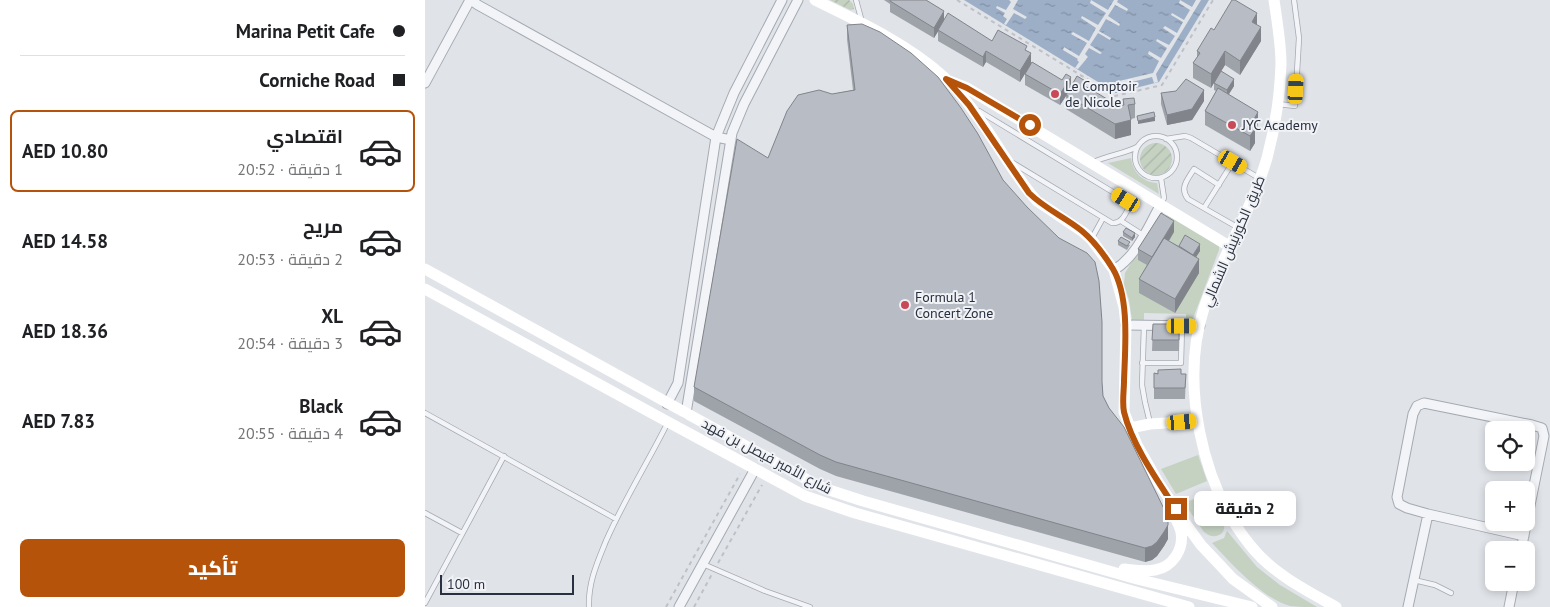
<!DOCTYPE html>
<html lang="ar">
<head>
<meta charset="utf-8">
<style>
	:root { --surface:#fff; --page:#f2f2f2; --text:#202124; --muted:#757577; --line:#e0e0e0; --accent:#b45309 }
	body { margin:0; font-family:"PT Sans",Cairo,sans-serif; background:var(--page); color:var(--text); direction:rtl; height:100vh; display:flex; flex-direction:column; font-size:19px; white-space:nowrap }
	* { box-sizing:border-box; margin:0 }
	p { font-size:16px; color:var(--muted) }
	.icon { flex:none; width:28px; height:28px; fill:none; stroke:currentColor; stroke-width:2; stroke-linecap:round; stroke-linejoin:round }
	.map { position:relative; flex:1; overflow:hidden; direction:ltr }
	.drawer { display:flex; flex-direction:column; background:var(--surface); width:425px }
	.drawer>* { flex:none }
	.guide { display:grid; align-content:center; height:110px; padding:0 20px; background:var(--surface) }
	.controls { position:absolute; left:1060px; top:421px; display:grid; gap:10px }
	.controls a { display:grid; place-items:center; width:50px; height:50px; border-radius:8px; background:var(--surface); box-shadow:0 2px 8px #0003; font-size:25px }
	.scale { position:absolute; left:15px; bottom:12px; width:134px; box-sizing:border-box; padding-left:5px; border:2px solid #29303f; border-top:0; font-size:14px; line-height:18px; white-space:nowrap; color:#29303f; -webkit-text-stroke:4px #f0f2f6; paint-order:stroke }
	.end { position:absolute; width:22px; height:22px; margin:-11px; border:6px solid #b45309; background:#fff; box-shadow:0 0 0 2px #fff }
	.from { border-radius:50% }
	.bubble { position:absolute; height:35px; border-radius:8px; background:var(--surface); box-shadow:0 2px 8px #0003; font-size:16px; font-weight:800; line-height:35px; text-align:center; direction:rtl }
	.car { position:absolute; width:15px; height:30px; margin:-15px -8px; border-radius:6px; box-shadow:0 0 4px 1px #0007; background:linear-gradient(#f5c518 24%,#345 0 40%,#f5c518 0 76%,#345 0 86%,#f5c518 0) }
	.guide b { display:flex; align-items:center; gap:18px; height:48px; font-size:19px }
	.guide b+b { border-top:1px solid var(--line) }
	.guide i { width:12px; height:12px; background:var(--text) }
	ul { padding:0; list-style:none }
	li { display:flex; align-items:center; gap:15px; height:82px; margin:0 10px 8px; padding:0 10px; border:2px solid transparent; border-radius:8px }
	li div { flex:1 }
	li b { display:block; font-size:19px }
	li em { font-style:normal; font-weight:800 }
	li.active { border-color:var(--accent) }
	li>.icon { width:45px; height:45px; stroke-width:1.5 }
	.cta { display:flex; gap:10px; margin-top:auto; padding:10px 20px }
	.cta a { flex:1; height:58px; border-radius:8px; background:var(--accent); color:#fff; font-size:20px; font-weight:800; line-height:58px; text-align:center }
	main { display:flex; flex:1; min-height:0 }
	.map>svg:first-child { display:block }
</style>
</head>
<body>
<main>
<div class="map">
<svg width="1125" height="607" viewBox="0 0 1125 607">
	<defs>
		<pattern id="garden-furrows" width="10" height="10" patternUnits="userSpaceOnUse" patternTransform="scale(1.25)"><rect width="10" height="10" fill="#c5d2c2"/><path d="M-1 1l2-2M0 10L10 0M9 11l2-2" fill="none" stroke="#a9b5a8"/></pattern>
		<pattern id="water-ripples" width="26" height="14" patternUnits="userSpaceOnUse" patternTransform="scale(1.25)"><rect width="26" height="14" fill="#9dafc7"/><path d="M2 4q2-2 4 0t4 0M15 11q2-2 4 0t4 0" fill="none" stroke="#808fa3"/></pattern>
	</defs>
	<rect width="100%" height="100%" fill="#e0e3e8"/>
	<!-- grass -->
	<path fill="#c5d2c2" d="M706 158C708 172 717 182 732 183L734 194 683 163Z
		M742 215 794 246V250L767 321 761 322V314L719 313V321H708L707 320 704 300 699 284 700 273 733 219Z
		M773 455 782 481 751 494 736 469Z
		M786 492C790 501 808 529 794 535 788 538 783 535 779 532L759 503Z
		M802 531 832 567 855 585 892 607C883 607 873 607 865 606 838 599 806 563 787 543L799 538Z"/>
	<!-- garden -->
	<path fill="url(#garden-furrows)" d="M405 0H424L428 4 429 9 425 10Z
		M715 159a16 16 0 1 1 32 0a16 16 0 1 1-32 0Z"/>
	<!-- water -->
	<path fill="url(#water-ripples)" d="M539 0H784L734 82 691 93Z"/>
	<!-- pier -->
	<path fill="#e0e3e8" d="M584 0H593L588 9 602 17 600 19 589 13 581 25 579 24 582 19 578 16 580 13 571 8 572 6 581 10 586 2Z
		M666 0 683 10 689 0H693L692 2 703 9 702 11 690 5 683 16 695 24 694 26 681 19 674 31 686 38 685 40 673 33 665 45 677 53 675 54 664 48 660 54 663 57 653 69 650 68 654 62 652 60 653 59 638 50 639 47 654 56 662 43 646 34 648 32 664 41 671 28 656 18 657 16 673 25 681 13 665 3Z
		M755 0 767 7 771 0H776L731 74 733 82 729 83 727 77 695 85 694 81 728 73 734 61 723 54 724 51 736 58 742 48 731 41 732 39 744 45 750 36 738 28 740 26 752 33 758 22 746 15 747 13 759 20 765 10 754 3Z"/>
	<g fill="none" stroke-linecap="round" stroke-linejoin="round">
		<!-- service casing -->
		<g stroke="#a5aab2" stroke-width="6">
			<path id="service" d="M431 0 437 22
				M853 104 870 106 874 38 869 0
				M554 111 701 200 704 202 705 205C701 213 697 224 687 223L588 163
				M710 157a21 21 0 1 1 42 0a21 21 0 1 1-42 0Z
				M741 139 760 136 766 138 834 178
				M669 162C683 155 699 154 712 147
				M794 185 769 169C763 179 754 188 763 199L812 227
				M736 204 739 198 736 178
				M779 208 808 162
				M696 221 718 235
				M667 238 678 218
				M719 326 717 385 720 402 725 423
				M717 363H756L757 326
				M0 413 191 519
				M0 513 37 533
				M278 564 340 591 385 607
				M989 580 1010 585 1026 593
				M0 603 79 456
				M164 607C163 583 172 563 181 541 199 500 223 462 243 422"/>
		</g>
		<!-- minor casing -->
		<g stroke="#a5aab2" stroke-width="11">
			<path id="minor" d="M46 0 53 5 291 137 306 140
				M0 83 45 0
				M689 270C712 256 723 227 736 204
				M701 325 775 326
				M242 404 253 383 291 137 309 93 357 0
				M261 413 307 133 319 104 373 0
				M1003 514 982 508 974 504 972 497 988 414 992 406 999 403 1107 425 1117 428 1119 436 1096 550
				M254 607 330 469
				M983 607 1003 514 1099 536
				M1084 607 1089 582"/>
		</g>
		<!-- path -->
		<path stroke="#bec1c7" stroke-width="2" stroke-dasharray="4 4" stroke-linecap="butt" d="M532 0 690 96 737 85 788 0
			M293 563 337 485
			M241 607 315 474
			M269 607 287 574"/>
		<!-- service -->
		<use href="#service" stroke="#f3f4f7" stroke-width="4.5"/>
		<!-- minor -->
		<use href="#minor" stroke="#f3f4f7" stroke-width="9"/>
		<!-- secondary -->
		<path stroke="#fff" stroke-width="11" d="M390 0C435 22 481 43 518 76 552 107 577 157 605 193L612 201 658 232 666 239 689 270 699 307 701 325 699 412 712 445 733 482 760 523 776 545 794 564 808 579 847 607
			M849 0C852 21 856 43 856 64 855 95 850 128 842 158 827 210 796 257 779 308 755 383 776 484 825 545 847 573 880 590 911 607
			M524 81 542 88 804 246
			M0 269 379 478 398 488 438 501 712 579 827 607
			M0 289 243 422 380 496 430 513 764 607
			M705 428 725 424 772 421
			M699 569C709 570 720 572 730 570 748 567 759 549 756 532 755 527 752 522 750 517"/>
	</g>
	<!-- wall -->
	<path fill="#9ea2a9" d="M459 0H501L519 21 567 41 602 51 606 64 646 86 662 88 694 106 698 105V99L710 104V118L706 119V135L690 139 641 109V96L635 105 600 85V74L603 68 595 82 561 62 558 67 513 41V31L509 38 465 12V4Z
		M422 25 677 383 678 396 684 408 743 517V539L739 546 732 556 727 560 720 562 411 476 395 469 269 401V387L343 158 407 94 428 90 422 39Z
		M832 25 836 41 815 75 800 65 796 71 809 86 804 94 833 126 830 131V143L825 151 780 125V111L791 91 789 90V82L786 88 768 78V63L772 58V51L789 30Z
		M736 93 779 101 767 120 742 125 736 104Z
		M698 232 710 237 707 241 698 236Z
		M749 232 744 241 754 246 775 251 771 257 774 273 750 313 714 293V279L722 265 713 260V249Z
		M693 241 705 245 702 250 693 245Z
		M728 324H754V351H727Z
		M729 373 761 374 760 399H729Z"/>
	<!-- shaded-wall -->
	<path fill="#81848a" d="M519 11V22L509 38V28Z
		M832 13V27L827 22Z
		M836 27V41L815 75V61Z
		M561 51V62L558 67V57Z
		M800 51V65L786 88V74Z
		M606 53V64L595 82V71Z
		M646 77V88L641 95V96L635 105V94Z
		M809 79V86L802 97V90Z
		M779 90V101L767 120 742 125V115Z
		M833 112V126L830 131V143L825 151V126Z
		M730 117V121L713 124V121Z
		M706 120V135L690 139V124Z
		M749 221V232L727 268V257Z
		M710 233V237L707 241V238Z
		M775 244V251L766 265V258Z
		M774 259V273L750 313V299Z
		M743 525V539L739 546 732 556 727 560 720 562V548Z"/>
	<!-- building -->
	<path fill="#b8bcc5" stroke="#81848a" d="M465 0H501L519 11 509 28 465 1Z
		M807 0H810L832 13 827 22 836 27 815 61 800 51 786 74 768 63 775 53 772 51 786 28 789 30Z
		M523 13 567 41 573 30 602 46 600 50 606 53 595 71 561 51 558 57 513 30Z
		M437 24 455 32 486 53 513 77 536 108 553 134 578 180 602 207 634 238 662 253 670 262 674 281 677 322V382L678 396 684 408 699 427 743 517V525L739 532 732 542 727 546 720 548 411 462 395 455 269 387 312 139 343 158 362 111 373 95 394 90 407 94 430 90 422 25Z
		M607 62 637 80 641 74 646 77 635 94 600 74Z
		M796 71 809 79 802 90 789 83Z
		M652 76 662 82 660 86 694 106 699 105 698 99 709 98 710 104 703 105 706 120 690 124 641 95Z
		M761 79 779 90 767 109 742 115 736 93 751 91Z
		M793 88 833 112 825 126 830 129 825 136 780 111Z
		M729 112 730 117 713 121 712 116Z
		M736 213 749 221 727 257 713 249Z
		M701 228 710 233 707 238 698 232Z
		M760 235 775 244 768 255 754 246Z
		M696 237 705 242 702 246 693 241Z
		M739 238 774 259 750 299 714 279Z
		M728 324H754V340H727Z
		M756 369V374H761L760 388H729V373L733 374V370Z"/>
	<g fill="none" stroke-linecap="round" stroke-linejoin="round">
		<!-- route -->
		<path stroke="#b45309" stroke-width="6" d="M605 125 542 88 521 79 544 105 604 193C620 209 640 217 657 231 669 241 680 256 688 269 705 298 700 349 699 381 699 391 697 402 699 412 707 445 732 480 751 509"/>
	</g>
	<!-- markers -->
	<g fill="#c84a58" stroke="#f0f2f6" stroke-width="2">
		<circle cx="630" cy="94" r="5"/>
		<circle cx="807" cy="125" r="5"/>
		<circle cx="480" cy="305" r="5"/>
	</g>
	<g text-anchor="middle" stroke-width="4" stroke-linejoin="round" paint-order="stroke">
		<!-- poi labels -->
		<g font-size="14" fill="#29303f" stroke="#f0f2f6" text-anchor="start">
			<text x="640" y="91">Le Comptoir<tspan x="640" dy="16">de Nicole</tspan></text>
			<text x="817" y="130">JYC Academy</text>
			<text x="490" y="302">Formula 1<tspan x="490" dy="16">Concert Zone</tspan></text>
		</g>
		<!-- street labels -->
		<g font-size="14" fill="#29303f" stroke="#f0f2f6">
			<text transform="translate(808 241) rotate(-67)" y="5">طريق الكورنيش الشمالي</text>
			<text transform="translate(342 456) rotate(28)" y="5">شارع الأمير فيصل بن فهد</text>
		</g>
	</g>
</svg>
<div class="controls">
<a><svg class="icon" aria-label="locate" viewBox="0 0 24 24"><circle cx="12" cy="12" r="6"/><path d="M12 2v4M12 18v4M2 12h4M18 12h4"/></svg></a>
<a>+</a>
<a>−</a>
</div>
<div class="scale">100 m</div>
<i class="end from" style="left:605px;top:125px"></i>
<i class="end" style="left:751px;top:509px"></i>
<div class="bubble" style="left:769px;top:491px;width:102px">2 دقيقة</div>
<i class="car" style="left:871px;top:89px;rotate:3deg"></i>
<i class="car" style="left:808px;top:162px;rotate:120deg"></i>
<i class="car" style="left:701px;top:200px;rotate:301deg"></i>
<i class="car" style="left:757px;top:326px;rotate:90deg"></i>
<i class="car" style="left:757px;top:422px;rotate:85deg"></i>
</div>
<section class="drawer">
<div class="guide">
<b><i class="from"></i>Marina Petit Cafe</b>
<b><i></i>Corniche Road</b>
</div>
<ul>
<li class="active"><svg class="icon" aria-label="car" viewBox="0 0 24 24"><path d="M5 17H2v-5l4-1 3-4h7l3 4 3 1v5h-3M9 17h6M6 11h13"/><circle cx="7" cy="17" r="2"/><circle cx="17" cy="17" r="2"/></svg><div><b>اقتصادي</b><p>1 دقيقة · 20:52</p></div><em>AED 10.80</em></li>
<li><svg class="icon" aria-label="car" viewBox="0 0 24 24"><path d="M5 17H2v-5l4-1 3-4h7l3 4 3 1v5h-3M9 17h6M6 11h13"/><circle cx="7" cy="17" r="2"/><circle cx="17" cy="17" r="2"/></svg><div><b>مريح</b><p>2 دقيقة · 20:53</p></div><em>AED 14.58</em></li>
<li><svg class="icon" aria-label="car" viewBox="0 0 24 24"><path d="M5 17H2v-5l4-1 3-4h7l3 4 3 1v5h-3M9 17h6M6 11h13"/><circle cx="7" cy="17" r="2"/><circle cx="17" cy="17" r="2"/></svg><div><b>XL</b><p>3 دقيقة · 20:54</p></div><em>AED 18.36</em></li>
<li><svg class="icon" aria-label="car" viewBox="0 0 24 24"><path d="M5 17H2v-5l4-1 3-4h7l3 4 3 1v5h-3M9 17h6M6 11h13"/><circle cx="7" cy="17" r="2"/><circle cx="17" cy="17" r="2"/></svg><div><b>Black</b><p>4 دقيقة · 20:55</p></div><em>AED 7.83</em></li>
</ul>
<div class="cta"><a>تأكيد</a></div>
</section>
</main>
</body>
</html>
